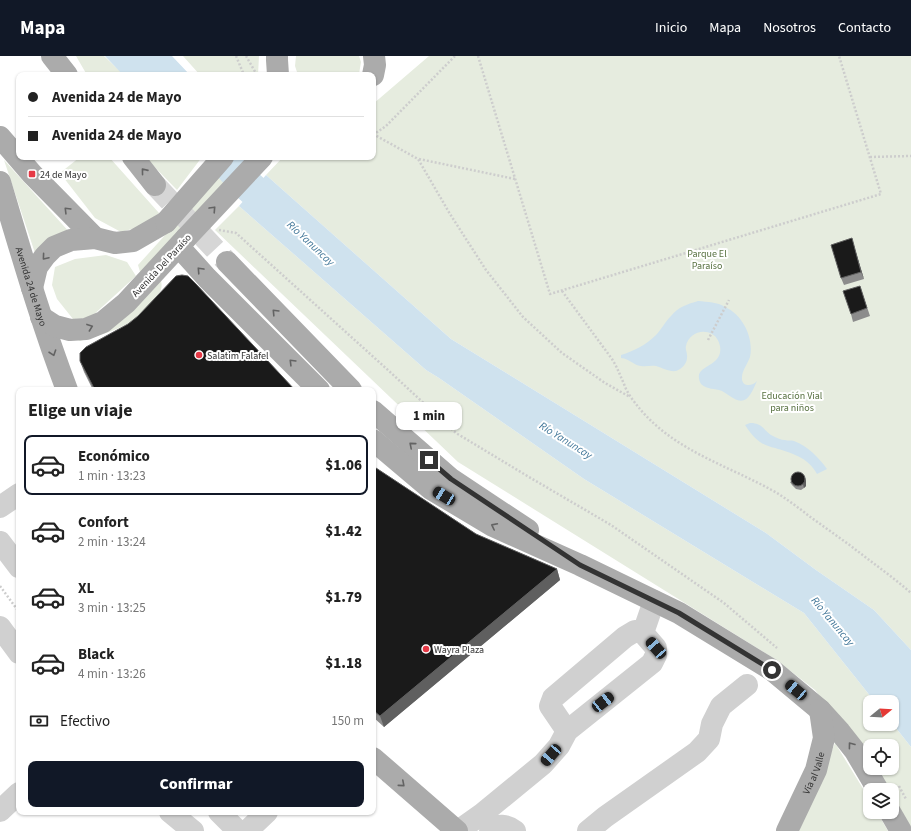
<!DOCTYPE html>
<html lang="es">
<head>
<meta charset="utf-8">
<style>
	:root { --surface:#fff; --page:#f2f2f2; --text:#222; --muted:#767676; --line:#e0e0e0; --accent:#111827 }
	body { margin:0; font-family:"Source Sans 3",sans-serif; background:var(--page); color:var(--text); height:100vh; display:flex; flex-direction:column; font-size:15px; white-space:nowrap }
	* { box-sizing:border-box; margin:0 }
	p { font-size:13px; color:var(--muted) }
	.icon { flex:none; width:22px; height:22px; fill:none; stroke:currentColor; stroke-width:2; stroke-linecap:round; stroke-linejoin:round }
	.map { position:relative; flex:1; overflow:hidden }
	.details { position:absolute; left:16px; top:331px; width:360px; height:428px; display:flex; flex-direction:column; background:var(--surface); border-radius:8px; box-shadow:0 1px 3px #0004 }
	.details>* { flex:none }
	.hud { position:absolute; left:16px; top:16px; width:360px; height:88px; border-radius:8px; box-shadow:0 1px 3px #0004; display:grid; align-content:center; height:88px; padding:0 12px; background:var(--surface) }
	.needle { width:26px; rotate:72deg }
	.tools { position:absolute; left:863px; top:639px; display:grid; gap:8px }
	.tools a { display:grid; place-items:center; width:36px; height:36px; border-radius:8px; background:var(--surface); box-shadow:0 1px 3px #0004; font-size:20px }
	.end { position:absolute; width:18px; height:18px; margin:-9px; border:5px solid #333; background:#fff; box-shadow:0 0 0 2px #fff }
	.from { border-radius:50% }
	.bubble { position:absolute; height:28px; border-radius:8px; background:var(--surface); box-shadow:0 1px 3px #0004; font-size:13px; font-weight:800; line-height:28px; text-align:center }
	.car { position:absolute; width:12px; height:24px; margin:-12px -6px; border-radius:5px; box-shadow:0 0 3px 1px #0007; background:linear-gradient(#222 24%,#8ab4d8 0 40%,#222 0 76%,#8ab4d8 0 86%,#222 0) }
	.hud b { display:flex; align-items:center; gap:14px; height:38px; font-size:15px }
	.hud b+b { border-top:1px solid var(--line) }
	.hud i { width:10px; height:10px; background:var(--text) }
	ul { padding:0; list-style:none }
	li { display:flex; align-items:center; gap:12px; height:60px; margin:0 8px 6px; padding:0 4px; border:2px solid transparent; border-radius:8px }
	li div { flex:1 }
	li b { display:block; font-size:15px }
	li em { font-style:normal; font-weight:800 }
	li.selected { border-color:var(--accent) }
	li>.icon { width:36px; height:36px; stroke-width:1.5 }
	h2 { padding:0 12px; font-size:18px; line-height:48px }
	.pay { display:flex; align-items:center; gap:10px; height:44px; padding:0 12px; font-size:15px }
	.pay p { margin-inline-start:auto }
	.cta { display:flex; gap:8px; margin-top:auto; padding:8px 12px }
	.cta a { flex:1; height:46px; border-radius:8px; background:var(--accent); color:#fff; font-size:16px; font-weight:800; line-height:46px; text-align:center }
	header { display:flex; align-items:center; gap:24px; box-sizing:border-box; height:56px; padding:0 20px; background:var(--accent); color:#fff }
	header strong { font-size:19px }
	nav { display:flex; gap:22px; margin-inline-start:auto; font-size:14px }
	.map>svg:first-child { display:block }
</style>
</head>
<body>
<header>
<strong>Mapa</strong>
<nav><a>Inicio</a><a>Mapa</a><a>Nosotros</a><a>Contacto</a></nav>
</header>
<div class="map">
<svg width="911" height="775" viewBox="0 0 911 775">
	<rect width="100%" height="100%" fill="#fff"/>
	<!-- green -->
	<path fill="#e6ecdf" d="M76 0H104L124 19H87Z
		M183 0H259L258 19H200Z
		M296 0H359L361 6 359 18 358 19H298L295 10Z
		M429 0H911V594L874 554 816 514 766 477 451 283 266 119 283 101H373V48Z
		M80 101H109L159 157 143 170 121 176 95 162 60 117Z
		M145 101H202L177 134Z
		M236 101H251L141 219 138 209Z
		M4 104 72 179 36 200Z
		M239 150 426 314 439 322 584 423 804 557 875 646H870V668H892V667L911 691V772L892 739V734H889L876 712H892V690H870V705L815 634 775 603 458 406 215 174Z
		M106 199 127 206 136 220 90 262 73 263 57 243 52 229 55 211 75 203Z
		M160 221C164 233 160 237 152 245 145 254 136 263 127 268 113 276 96 280 80 285L78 284Z
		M835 687 870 744V756H877L888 775H799Z"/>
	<!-- water -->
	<path fill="#cfe2ee" d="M105 0H172L190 19H123Z
		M266 119 451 283 766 477 816 514 874 554 911 594V691L892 667V646H875L804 557 584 423 439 322 426 314 239 150Z
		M698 245C708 246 717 246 725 251 743 259 754 282 750 301 748 307 742 315 742 321 741 331 752 331 757 325 752 336 747 351 733 342 729 340 726 337 722 335 714 332 708 334 701 328 690 308 724 313 720 290 719 285 716 280 712 278 702 272 688 278 686 290 685 293 687 296 687 299 688 306 683 313 676 315 669 316 663 312 656 310 651 309 646 311 641 310 633 309 630 303 621 302V299C634 295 646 289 656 279 661 274 665 266 671 260 678 251 688 248 698 245Z
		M750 367C764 367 763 375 773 380 777 382 781 384 785 384 788 385 791 384 794 385 808 390 819 402 827 413L817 418C808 401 791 397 775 392 770 391 764 389 760 386 754 382 749 375 745 369Z"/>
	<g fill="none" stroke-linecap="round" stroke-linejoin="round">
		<!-- river -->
		<path stroke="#cfe2ee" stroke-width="32" d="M222 101 241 123 285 163"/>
		<!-- major-tunnel -->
		<path stroke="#d6d6d6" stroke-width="22" stroke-dasharray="22 11" stroke-linecap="butt" d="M155 129 227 206"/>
		<!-- path -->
		<path stroke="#cdcdcd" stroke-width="2.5" stroke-dasharray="2 2" stroke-linecap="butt" d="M236 0 244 19
			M246 0 257 19
			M478 0 550 238 881 138 839 0
			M373 78 418 103 450 158 486 214 523 261 562 297 605 327 630 341
			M373 79 386 70 455 0
			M870 101 911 100
			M419 103 515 123
			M219 174 236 177 389 315 456 377 529 421 611 469 724 547 777 592
			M562 235 612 303C617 311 620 319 624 328 627 337 634 346 640 353 676 396 730 410 777 437 788 444 799 452 809 460 823 470 837 480 851 490 871 506 892 520 911 537
			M708 284 729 244
			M0 530 19 556
			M899 730 906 743"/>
		<!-- minor -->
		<path stroke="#d0d0d0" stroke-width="22" d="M0 451 19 438
			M0 486 19 511
			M0 571 19 597
			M643 577 654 545
			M0 755 19 737
			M170 756 193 775
			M219 756 238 775
			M247 775 267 756
			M458 775 482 758 543 708 559 690 567 675 652 607 656 599V592L643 577 635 575 625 581 553 642 550 650 567 675
			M490 775C497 767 507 769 515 775
			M588 775 605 761 697 696 709 683 712 668 721 650 747 629"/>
		<!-- major -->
		<g stroke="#ababab" stroke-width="22">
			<path d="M52 0 67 19"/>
			<path d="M277 0V4L278 19"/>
			<path d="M373 19 375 9 374 0"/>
			<path d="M0 81 32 118 95 182"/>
			<path d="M133 101 155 129"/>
			<path id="s1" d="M0 126C21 196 41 266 67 334"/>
			<path d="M179 191 207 222 319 334"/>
			<path d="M227 206 351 334"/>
			<path d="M32 232 37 211 45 200 54 191 71 184 95 182 115 187 133 185 166 166"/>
			<path d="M41 261 55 270 70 274 86 273 103 266 126 247 186 182"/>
			<path d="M373 355 451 423 528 474"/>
			<path d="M373 384 431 433 493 470 580 509 679 557 772 614 820 654 840 676 855 695 878 734"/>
			<path d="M373 702 457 775"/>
			<path d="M890 756 901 775"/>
			<path id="s2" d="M787 775 816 714 824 682 820 654"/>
		</g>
		<!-- major-bridge -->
		<path stroke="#ababab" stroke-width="22" d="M166 166 223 101
			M186 182 262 101"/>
	</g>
	<!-- wall -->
	<path fill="#8c8c8c" d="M854 190 864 223 844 229 841 222Z
		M860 230 870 260 853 266 851 258Z
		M80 305 295 334H93L84 316Z
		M373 410 476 478 557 513 560 524 384 671 373 661Z
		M804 419 806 425V430L804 432 801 434 796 433 792 429 790 426Z"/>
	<!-- shaded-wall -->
	<path fill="#5f5f5f" d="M852 182 854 190 864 223 861 216Z
		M805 421 806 425V430L804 432 803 428Z
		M557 513 560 524 384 671 380 660Z"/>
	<!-- building -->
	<path fill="#1a1a1a" stroke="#5f5f5f" d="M852 182 861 216 841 222 831 189Z
		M182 219 188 220 196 228 295 334H95L80 305V297L86 291 128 268 138 260 176 220Z
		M860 230 867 252 851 258 843 235Z
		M373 410 476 478 557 513 380 660 373 654Z
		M791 423a7 7 0 1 1 14 0a7 7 0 1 1-14 0Z"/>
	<!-- one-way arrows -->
	<defs><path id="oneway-chevron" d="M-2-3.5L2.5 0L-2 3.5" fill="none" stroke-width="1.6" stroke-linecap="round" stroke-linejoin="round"/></defs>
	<g stroke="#636363">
		<use href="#oneway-chevron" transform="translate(144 115) rotate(-129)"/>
		<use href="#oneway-chevron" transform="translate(213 153) rotate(-47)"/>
		<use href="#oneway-chevron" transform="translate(67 154) rotate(-135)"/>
		<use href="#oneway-chevron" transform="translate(45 201) rotate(130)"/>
		<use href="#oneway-chevron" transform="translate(200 214) rotate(-133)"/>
		<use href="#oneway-chevron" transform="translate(275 256) rotate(-134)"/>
		<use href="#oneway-chevron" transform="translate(90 271) rotate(-20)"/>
		<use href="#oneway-chevron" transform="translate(53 297) rotate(71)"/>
		<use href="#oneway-chevron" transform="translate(292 306) rotate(-135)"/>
		<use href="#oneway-chevron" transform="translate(412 389) rotate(-139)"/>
		<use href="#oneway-chevron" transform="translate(494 470) rotate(-153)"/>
		<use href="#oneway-chevron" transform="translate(851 689) rotate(-127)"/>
		<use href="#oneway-chevron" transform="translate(402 728) rotate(41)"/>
	</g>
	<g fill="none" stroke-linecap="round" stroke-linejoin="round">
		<!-- route -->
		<path stroke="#333" stroke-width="5" d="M429 404 451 423 580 509 679 557 772 614"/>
	</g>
	<!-- markers -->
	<g fill="#e63946" stroke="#fff" stroke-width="1.5">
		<rect x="28" y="114" width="8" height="8" rx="2"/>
		<circle cx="199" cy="299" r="4"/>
		<circle cx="426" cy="593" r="4"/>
	</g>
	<g text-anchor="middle" stroke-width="4" stroke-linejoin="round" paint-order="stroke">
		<!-- poi labels -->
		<g font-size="10" fill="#333" stroke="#fff" text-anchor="start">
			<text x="40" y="122">24 de Mayo</text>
			<text x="207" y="303">Salatim Falafel</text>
			<text x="434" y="597">Wayra Plaza</text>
		</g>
		<!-- park labels -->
		<g font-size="10" fill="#56703f" stroke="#fff">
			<text x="707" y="201">Parque El<tspan x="707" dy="12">Paraíso</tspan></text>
			<text x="792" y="343">Educación Vial<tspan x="792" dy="12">para niños</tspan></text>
		</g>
		<!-- street labels -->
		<g font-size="10" fill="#333" stroke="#fff">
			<text transform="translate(161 209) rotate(-47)" y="4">Avenida Del Paraíso</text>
			<text dy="4" stroke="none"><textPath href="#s1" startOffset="109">Avenida 24 de Mayo</textPath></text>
			<text dy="4" stroke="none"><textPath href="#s2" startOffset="64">Vía al Valle</textPath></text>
		</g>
		<!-- water labels -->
		<g font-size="11" font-style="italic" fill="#3f7597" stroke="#fff">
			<text transform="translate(311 187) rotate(43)" y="4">Río Yanuncay</text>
			<text transform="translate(566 384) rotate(32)" y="4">Río Yanuncay</text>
			<text transform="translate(833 565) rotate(50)" y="4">Río Yanuncay</text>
		</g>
	</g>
</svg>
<div class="tools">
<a><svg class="needle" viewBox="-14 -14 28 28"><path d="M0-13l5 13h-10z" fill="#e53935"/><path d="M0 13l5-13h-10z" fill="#767676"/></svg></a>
<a><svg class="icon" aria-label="locate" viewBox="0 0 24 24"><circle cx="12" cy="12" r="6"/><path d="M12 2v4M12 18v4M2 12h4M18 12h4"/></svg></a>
<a><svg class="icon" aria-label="layers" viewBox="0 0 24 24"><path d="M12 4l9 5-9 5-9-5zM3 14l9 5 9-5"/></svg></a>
</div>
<i class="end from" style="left:772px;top:614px"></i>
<i class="end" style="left:429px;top:404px"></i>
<div class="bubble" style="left:396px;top:346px;width:66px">1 min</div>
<i class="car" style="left:444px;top:440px;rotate:301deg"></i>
<i class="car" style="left:656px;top:592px;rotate:319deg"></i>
<i class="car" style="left:796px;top:634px;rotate:310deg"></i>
<i class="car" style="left:603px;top:646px;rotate:52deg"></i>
<i class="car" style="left:551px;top:699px;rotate:221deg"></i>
<div class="hud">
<b><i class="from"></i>Avenida 24 de Mayo</b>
<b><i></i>Avenida 24 de Mayo</b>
</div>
<section class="details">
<h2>Elige un viaje</h2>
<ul>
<li class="selected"><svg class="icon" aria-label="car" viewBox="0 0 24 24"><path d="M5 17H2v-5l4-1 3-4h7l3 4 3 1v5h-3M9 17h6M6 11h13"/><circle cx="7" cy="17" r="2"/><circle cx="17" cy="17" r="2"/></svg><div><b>Económico</b><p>1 min · 13:23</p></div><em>$1.06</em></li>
<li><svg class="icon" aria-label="car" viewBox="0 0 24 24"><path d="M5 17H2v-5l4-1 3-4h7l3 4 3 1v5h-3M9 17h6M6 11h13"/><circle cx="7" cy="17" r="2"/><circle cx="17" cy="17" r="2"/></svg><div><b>Confort</b><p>2 min · 13:24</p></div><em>$1.42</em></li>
<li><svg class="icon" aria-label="car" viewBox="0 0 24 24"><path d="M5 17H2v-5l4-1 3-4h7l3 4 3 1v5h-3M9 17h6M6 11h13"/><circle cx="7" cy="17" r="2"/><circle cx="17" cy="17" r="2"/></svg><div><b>XL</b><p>3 min · 13:25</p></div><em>$1.79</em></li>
<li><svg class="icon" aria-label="car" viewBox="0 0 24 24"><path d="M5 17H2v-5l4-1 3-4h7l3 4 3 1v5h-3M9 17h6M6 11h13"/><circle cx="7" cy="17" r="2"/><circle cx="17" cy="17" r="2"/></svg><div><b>Black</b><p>4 min · 13:26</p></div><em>$1.18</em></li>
</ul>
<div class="pay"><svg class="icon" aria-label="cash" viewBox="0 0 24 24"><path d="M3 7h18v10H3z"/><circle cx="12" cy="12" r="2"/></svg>Efectivo<p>150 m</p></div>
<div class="cta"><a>Confirmar</a></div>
</section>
</div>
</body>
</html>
